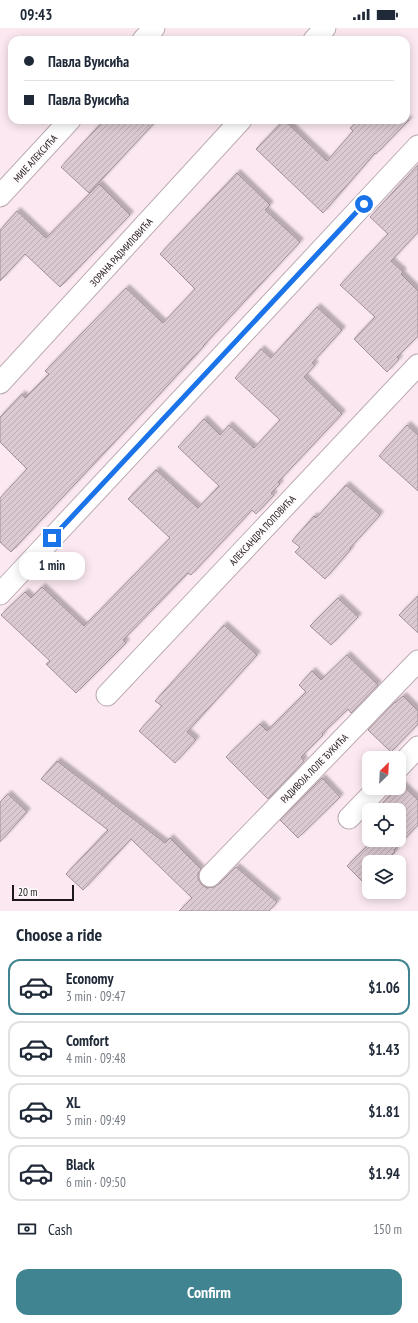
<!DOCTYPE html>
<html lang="en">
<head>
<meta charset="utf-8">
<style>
	:root { --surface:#fff; --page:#f6f6f7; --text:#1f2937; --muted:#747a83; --line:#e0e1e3; --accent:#408492 }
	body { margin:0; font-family:"PT Sans Narrow",sans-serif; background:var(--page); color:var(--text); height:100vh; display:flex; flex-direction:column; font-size:15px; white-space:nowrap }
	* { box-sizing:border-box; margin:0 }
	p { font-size:13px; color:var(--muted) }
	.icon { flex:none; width:22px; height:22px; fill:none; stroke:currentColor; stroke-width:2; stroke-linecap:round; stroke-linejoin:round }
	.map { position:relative; height:883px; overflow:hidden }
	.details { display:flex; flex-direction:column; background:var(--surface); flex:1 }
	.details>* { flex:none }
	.hud { position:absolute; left:8px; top:8px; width:402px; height:88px; border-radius:12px; box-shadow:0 2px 10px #0003; display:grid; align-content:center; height:88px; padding:0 16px; background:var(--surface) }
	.needle { width:26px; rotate:24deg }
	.controls { position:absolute; left:362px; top:723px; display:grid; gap:8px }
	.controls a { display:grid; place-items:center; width:44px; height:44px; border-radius:8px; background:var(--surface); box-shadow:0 2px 10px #0003; font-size:20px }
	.scale { position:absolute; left:12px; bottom:10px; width:62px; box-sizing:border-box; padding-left:4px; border:2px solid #1d161a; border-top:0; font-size:11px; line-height:14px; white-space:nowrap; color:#1d161a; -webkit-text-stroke:3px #fefafc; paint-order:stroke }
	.end { position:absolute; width:18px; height:18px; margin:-9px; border:5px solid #1a73e8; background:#fff; box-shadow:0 0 0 2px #fff }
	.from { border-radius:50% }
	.bubble { position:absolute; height:28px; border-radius:12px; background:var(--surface); box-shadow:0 2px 10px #0003; font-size:13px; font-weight:600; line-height:28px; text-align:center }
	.hud b { display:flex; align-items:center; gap:14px; height:38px; font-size:15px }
	.hud b+b { border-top:1px solid var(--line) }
	.hud i { width:10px; height:10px; background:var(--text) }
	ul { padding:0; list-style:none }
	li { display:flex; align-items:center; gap:12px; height:56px; margin:0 8px 6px; padding:0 8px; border:2px solid var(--line); border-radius:12px }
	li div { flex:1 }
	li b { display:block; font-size:15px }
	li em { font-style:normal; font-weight:600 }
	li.selected { border-color:var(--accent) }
	li>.icon { width:36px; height:36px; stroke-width:1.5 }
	h2 { padding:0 16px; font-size:18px; line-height:48px }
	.pay { display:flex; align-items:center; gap:10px; height:44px; padding:0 16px; font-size:15px }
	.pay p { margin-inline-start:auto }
	.primary-button { display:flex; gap:8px; margin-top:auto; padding:8px 16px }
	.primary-button a { flex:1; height:46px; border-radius:12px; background:var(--accent); color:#fff; font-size:16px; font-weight:600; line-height:46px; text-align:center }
	.status { display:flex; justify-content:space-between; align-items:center; height:28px; padding:0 20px; background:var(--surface); direction:ltr }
	.status svg { height:11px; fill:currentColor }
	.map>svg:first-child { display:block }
</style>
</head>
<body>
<div class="status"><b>09:43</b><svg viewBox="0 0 49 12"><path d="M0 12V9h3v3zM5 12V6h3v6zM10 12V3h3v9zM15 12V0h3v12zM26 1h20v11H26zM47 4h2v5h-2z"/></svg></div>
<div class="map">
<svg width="418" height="883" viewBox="0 0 418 883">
	<defs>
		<pattern id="building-hatch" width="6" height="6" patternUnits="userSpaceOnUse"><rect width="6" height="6" fill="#dccad2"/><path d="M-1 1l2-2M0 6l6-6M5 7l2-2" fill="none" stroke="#bcadb4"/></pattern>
		<filter id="shadow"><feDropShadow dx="3.5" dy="-3.5" stdDeviation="1" flood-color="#0004"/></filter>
	</defs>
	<rect width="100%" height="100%" fill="#fbe8f1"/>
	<!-- building -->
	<path fill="url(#building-hatch)" stroke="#a29099" filter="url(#shadow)" d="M104 92H157L89 165 61 139Z
		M284 92 327 133 353 103 350 100 359 92H409L376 126 375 125 323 185 256 121Z
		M418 137V204L391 233 403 244 401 246 418 263V308L397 329 399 331 387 344 354 311 375 289 340 257 388 206 370 189Z
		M237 145 270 177 265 182 300 214 203 318H204L156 370 11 524 0 514V470L27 441 0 414V389L22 366 25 370 49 346 45 343 126 260 163 295 195 261 160 226Z
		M99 156 130 187 60 259 25 226 0 253V202L17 183 46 210Z
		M317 279 342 302 312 335 315 337 304 349 342 386 278 454 280 456 271 465 274 467 256 486 252 482 191 547 188 545 123 612 126 615 76 665 46 636 50 633 1 587 25 564 31 570 42 559 84 598 96 586 170 510 128 471 156 442 198 480 219 458 178 419 204 391 220 407 229 397 254 420 280 392 235 350 261 321 271 330Z
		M407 397 418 407V463L379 428Z
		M346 457 380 487 350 520 351 521 325 551 295 524 300 519 292 513 314 488 316 490Z
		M418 568V605L399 587Z
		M338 570 358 589 331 617 310 598Z
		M224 597 257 627 187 704 196 712 175 735 139 703 162 678 155 673Z
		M347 627 378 657 351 685 348 681 322 706 323 707 301 729 304 733 268 771 226 729 260 696 267 703 306 664 299 657 312 643 321 652Z
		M403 668 418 683V696L391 724 368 702 395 674V675Z
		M57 733 165 815 170 810 201 841 198 845V851L202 857 207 860 214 859 219 856 236 839 277 874 269 883H179L192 870 131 811 83 862 66 846 108 802 41 751Z
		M322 750 340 769 298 810 280 792Z
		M401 756 418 772V797L394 822 395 824 385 834H369V860L347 838 373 812H399V782H376L397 760H399Z
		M8 766 27 784 0 814V774Z"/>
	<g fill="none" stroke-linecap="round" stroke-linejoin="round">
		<!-- minor casing -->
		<g stroke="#bdabb3" stroke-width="23">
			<path id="minor" d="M143 12 154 0
				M314 12 325 0
				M0 168 70 92
				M0 355 241 92
				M0 566 418 118
				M107 667 418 337
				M399 739 418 719
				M349 790 378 760
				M210 848 418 633"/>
		</g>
		<!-- minor -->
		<use href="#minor" stroke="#fff" stroke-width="21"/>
	</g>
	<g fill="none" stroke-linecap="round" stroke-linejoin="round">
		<!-- route -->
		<path stroke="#1a73e8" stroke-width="5" d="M52 510 364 176"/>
	</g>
	<g text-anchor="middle" stroke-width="3" stroke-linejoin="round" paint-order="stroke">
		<!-- street labels -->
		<g font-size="10" fill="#1d161a" stroke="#fefafc">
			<text transform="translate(35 130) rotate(-48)" y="4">МИЈЕ АЛЕКСИЋА</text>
			<text transform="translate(121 224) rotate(-48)" y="4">ЗОРАНА РАДМИЛОВИЋА</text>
			<text transform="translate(262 502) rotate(-47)" y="4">АЛЕКСАНДРА ПОПОВИЋА</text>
			<text transform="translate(314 740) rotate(-46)" y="4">РАДИВОЈА ЛОЛЕ ЂУКИЋА</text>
		</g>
	</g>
</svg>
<div class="controls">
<a><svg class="needle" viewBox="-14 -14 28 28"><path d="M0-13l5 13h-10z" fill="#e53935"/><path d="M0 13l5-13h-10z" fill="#747a83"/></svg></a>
<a><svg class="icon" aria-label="locate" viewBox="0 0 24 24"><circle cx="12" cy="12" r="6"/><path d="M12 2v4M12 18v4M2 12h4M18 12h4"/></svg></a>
<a><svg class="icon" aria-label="layers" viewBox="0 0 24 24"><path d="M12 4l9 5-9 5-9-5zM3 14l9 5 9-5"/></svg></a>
</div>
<div class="scale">20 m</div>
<i class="end from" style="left:364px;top:176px"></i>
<i class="end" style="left:52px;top:510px"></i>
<div class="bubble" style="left:19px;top:524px;width:66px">1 min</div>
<div class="hud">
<b><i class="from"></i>Павла Вуисића</b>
<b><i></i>Павла Вуисића</b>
</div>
</div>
<section class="details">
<h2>Choose a ride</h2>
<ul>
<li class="selected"><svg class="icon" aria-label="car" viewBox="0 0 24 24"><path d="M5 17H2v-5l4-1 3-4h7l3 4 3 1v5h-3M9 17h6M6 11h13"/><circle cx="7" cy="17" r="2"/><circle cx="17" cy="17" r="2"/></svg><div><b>Economy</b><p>3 min · 09:47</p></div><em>$1.06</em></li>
<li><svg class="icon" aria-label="car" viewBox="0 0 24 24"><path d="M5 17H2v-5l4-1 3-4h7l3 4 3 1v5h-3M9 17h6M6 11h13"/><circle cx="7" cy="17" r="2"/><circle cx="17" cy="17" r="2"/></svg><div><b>Comfort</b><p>4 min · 09:48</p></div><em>$1.43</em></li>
<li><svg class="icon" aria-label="car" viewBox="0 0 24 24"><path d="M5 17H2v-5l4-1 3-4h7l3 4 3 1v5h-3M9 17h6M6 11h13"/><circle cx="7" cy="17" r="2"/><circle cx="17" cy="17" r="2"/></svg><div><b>XL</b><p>5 min · 09:49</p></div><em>$1.81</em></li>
<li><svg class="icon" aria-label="car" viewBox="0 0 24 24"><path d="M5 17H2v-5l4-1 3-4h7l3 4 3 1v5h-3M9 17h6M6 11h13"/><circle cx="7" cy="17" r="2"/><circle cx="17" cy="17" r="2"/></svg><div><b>Black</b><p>6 min · 09:50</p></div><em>$1.94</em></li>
</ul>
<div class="pay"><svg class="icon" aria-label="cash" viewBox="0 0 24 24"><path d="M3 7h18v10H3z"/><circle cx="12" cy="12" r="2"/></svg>Cash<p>150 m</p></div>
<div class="primary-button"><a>Confirm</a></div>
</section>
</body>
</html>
